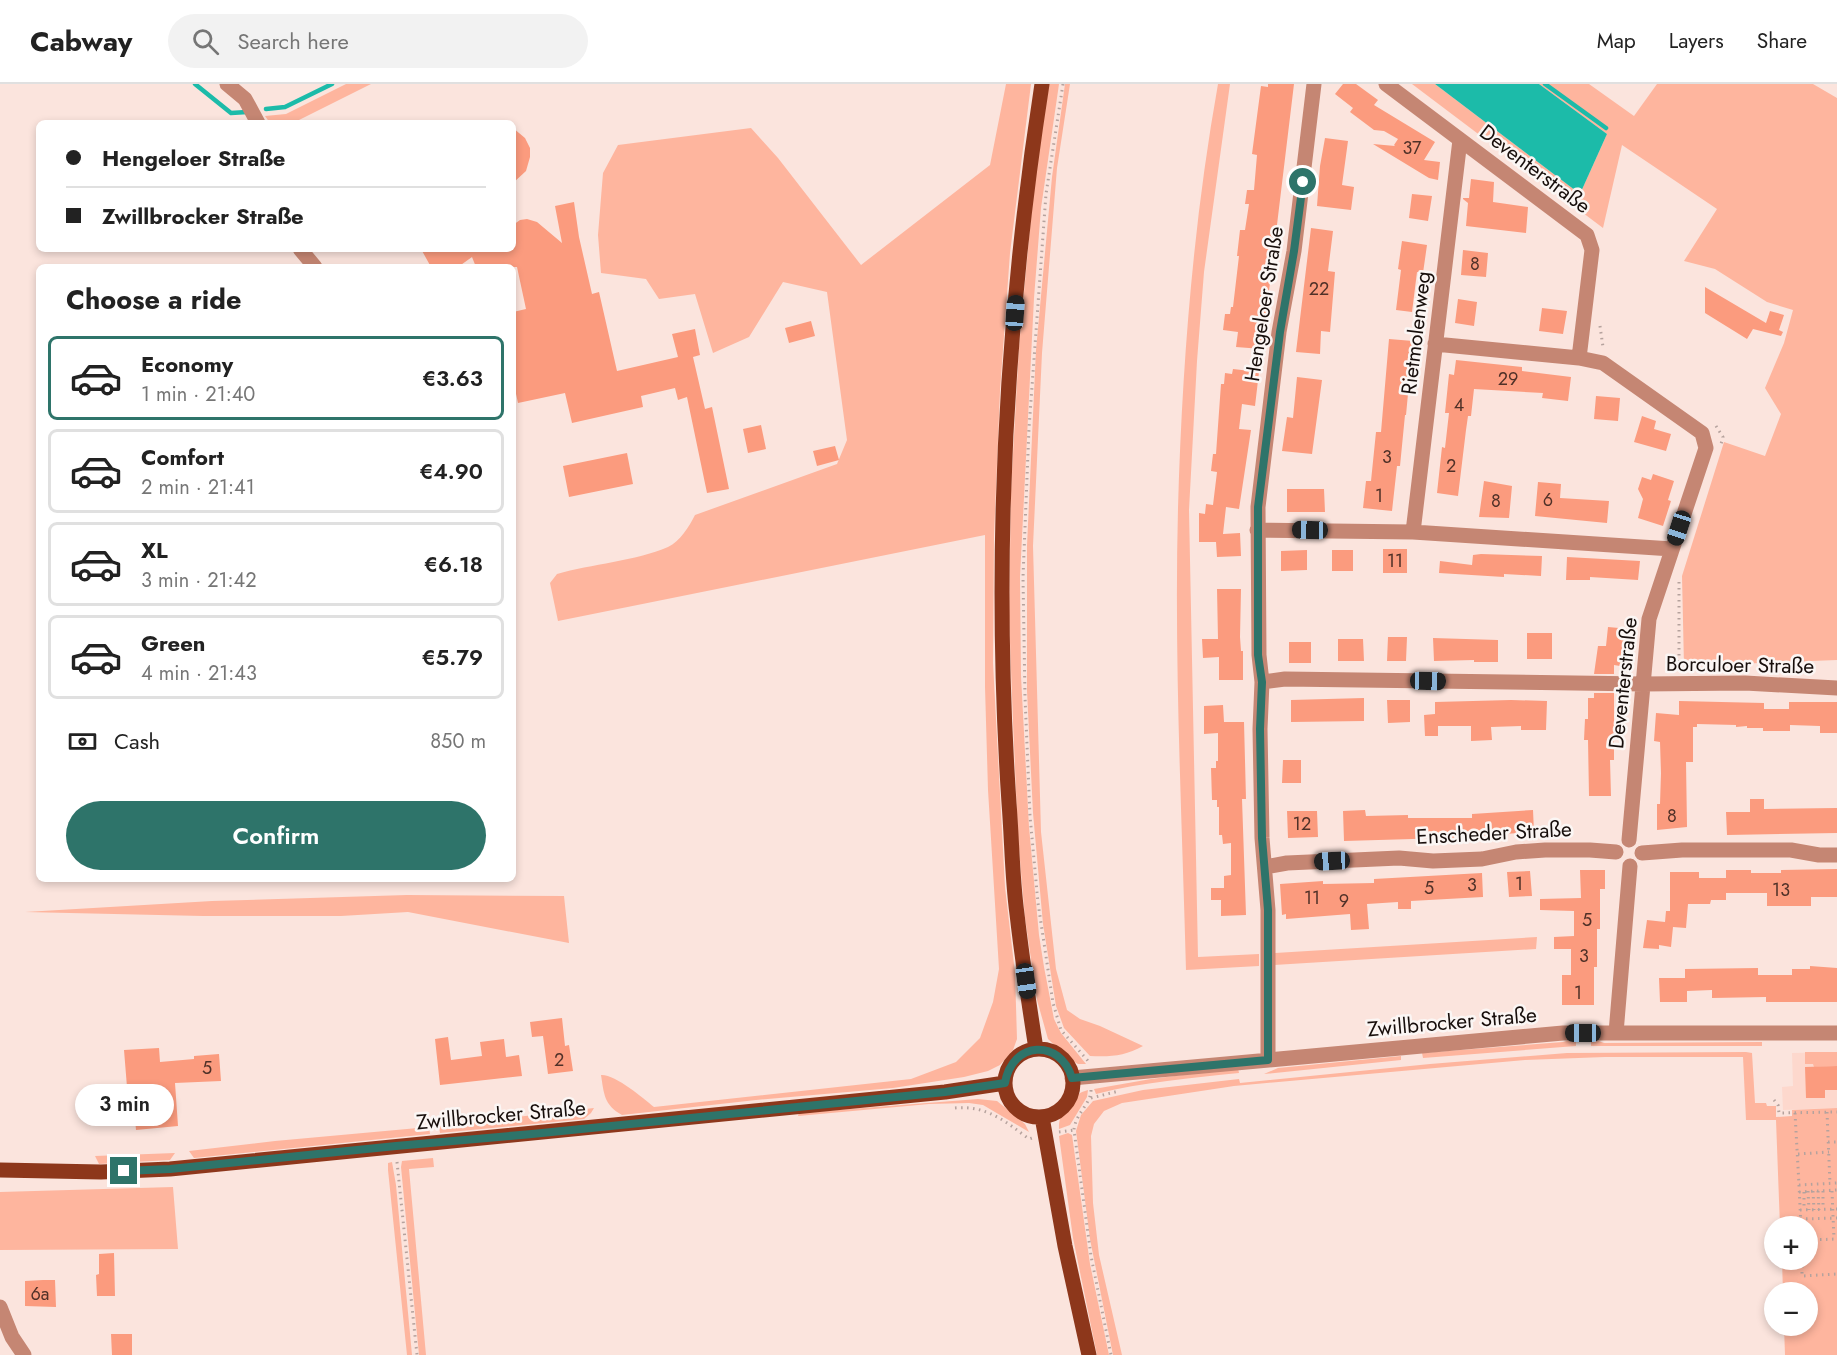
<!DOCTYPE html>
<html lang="en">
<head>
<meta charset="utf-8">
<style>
	:root { --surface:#fff; --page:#f2f2f2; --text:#222; --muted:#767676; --line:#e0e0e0; --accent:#2e746a }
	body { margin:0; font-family:Jost,sans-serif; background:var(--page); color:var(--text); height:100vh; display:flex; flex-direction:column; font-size:22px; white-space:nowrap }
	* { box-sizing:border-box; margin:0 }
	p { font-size:20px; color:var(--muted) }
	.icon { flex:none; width:33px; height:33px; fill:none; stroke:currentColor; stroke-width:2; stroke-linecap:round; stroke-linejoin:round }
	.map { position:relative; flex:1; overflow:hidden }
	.side { position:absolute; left:36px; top:180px; width:480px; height:618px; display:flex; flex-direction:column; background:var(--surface); border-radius:9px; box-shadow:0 3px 9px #0003 }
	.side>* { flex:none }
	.top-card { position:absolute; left:36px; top:36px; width:480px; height:132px; border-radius:9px; box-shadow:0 3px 9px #0003; display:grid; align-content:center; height:132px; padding:0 30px; background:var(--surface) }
	.buttons { position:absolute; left:1764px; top:1132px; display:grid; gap:12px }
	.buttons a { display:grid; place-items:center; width:54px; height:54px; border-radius:50%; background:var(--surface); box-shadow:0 3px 9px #0003; font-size:30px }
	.end { position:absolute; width:27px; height:27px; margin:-14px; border:8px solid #2e746a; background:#fff; box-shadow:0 0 0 3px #fff }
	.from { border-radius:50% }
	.bubble { position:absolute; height:42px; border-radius:21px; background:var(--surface); box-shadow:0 3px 9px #0003; font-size:20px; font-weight:600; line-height:42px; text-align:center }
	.car { position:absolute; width:18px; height:36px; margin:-18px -9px; border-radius:8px; box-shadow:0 0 4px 2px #0007; background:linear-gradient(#222 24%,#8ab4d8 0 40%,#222 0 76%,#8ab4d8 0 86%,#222 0) }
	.top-card b { display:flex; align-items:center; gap:21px; height:57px; font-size:22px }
	.top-card b+b { border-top:2px solid var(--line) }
	.top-card i { width:15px; height:15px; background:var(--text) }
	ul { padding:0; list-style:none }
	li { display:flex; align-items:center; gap:18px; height:84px; margin:0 12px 9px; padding:0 18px; border:3px solid var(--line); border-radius:9px }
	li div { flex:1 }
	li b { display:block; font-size:22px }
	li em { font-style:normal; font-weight:600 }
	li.on { border-color:var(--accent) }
	li>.icon { width:54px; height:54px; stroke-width:1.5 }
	h2 { padding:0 30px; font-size:27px; line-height:72px }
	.pay { display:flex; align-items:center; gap:15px; height:66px; padding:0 30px; font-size:22px }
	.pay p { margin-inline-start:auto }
	.button { display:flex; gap:12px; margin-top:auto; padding:12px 30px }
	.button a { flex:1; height:69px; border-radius:36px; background:var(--accent); color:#fff; font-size:24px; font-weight:600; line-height:69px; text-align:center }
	header { display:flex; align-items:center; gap:36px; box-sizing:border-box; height:84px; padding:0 30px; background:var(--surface); border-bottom:2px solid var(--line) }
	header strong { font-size:28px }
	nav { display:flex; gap:33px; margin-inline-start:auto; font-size:21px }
	.search { width:420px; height:54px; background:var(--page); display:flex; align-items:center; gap:15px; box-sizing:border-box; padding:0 21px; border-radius:33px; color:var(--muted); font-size:22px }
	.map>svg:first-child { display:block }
</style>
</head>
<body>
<header>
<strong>Cabway</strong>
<div class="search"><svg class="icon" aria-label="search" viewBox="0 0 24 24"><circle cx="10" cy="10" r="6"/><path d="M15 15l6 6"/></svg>Search here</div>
<nav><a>Map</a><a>Layers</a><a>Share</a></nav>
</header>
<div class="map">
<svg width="1837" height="1271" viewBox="0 0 1837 1271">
	<rect width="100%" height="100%" fill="#fbe4dd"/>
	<!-- built -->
	<path fill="#fdd8cd" d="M1837 968V1024L1783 1026 1782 1003 1793 1002 1792 969Z"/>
	<!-- green -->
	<path fill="#feb59e" d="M346 0H371L293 39H270L265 32 286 30Z
		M1006 0H1031L1010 169 1000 307 994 452 993 579 1005 803 1015 889 1017 955 1013 966 1000 981 988 987 964 993 893 1004 756 1016 622 1031C604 1021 604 1010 601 991 615 990 643 1014 654 1023L911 995 956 978 980 954 993 918 999 885 988 706 985 603V451L558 537 550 499 557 490C591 480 636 477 668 463 680 457 689 443 695 431L837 380 847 356 827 208 783 198 749 253 713 269 695 210 659 215 646 195 601 189 598 151 603 89 618 61 751 44 778 74 861 181 990 81Z
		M1049 0H1059L1041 124 1034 214 1020 493 1021 592 1029 743 1039 851 1044 883 1054 935 1061 949 1086 980H1078L1069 975 1048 955 1037 916 1025 834 1018 753 1013 638 1009 532 1011 406 1019 263 1034 100Z
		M1065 0H1070L1057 84 1042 269 1033 462 1041 748 1056 885 1067 926 1080 935 1100 942 1143 962C1125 972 1111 973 1090 972L1064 944 1056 922 1043 840 1033 729 1027 607V462L1036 266 1052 93Z
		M1218 0H1230L1204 188 1197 277 1189 426 1198 873 1259 870V882L1186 886C1182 733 1174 578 1178 424 1182 283 1193 140 1218 0Z
		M1412 0H1435L1580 110 1607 50 1539 0H1589L1634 32 1657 0H1813L1837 14V576L1684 582 1682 492 1724 358 1765 372 1781 330 1765 304 1784 259 1793 226 1767 218 1715 185 1684 177 1717 125 1622 61 1603 144Z
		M407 811 564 812 569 859 408 828 341 832H203L25 828 212 817Z
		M1537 853 1536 865 1274 881 1275 869Z
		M1576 954V962L1423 974 1422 969 1563 958Z
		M1591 954 1604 959 1762 958V962H1591Z
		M1746 968 1752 969 1755 1019H1766L1767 1022H1776V1033L1792 1032V1026L1837 1024V1271H1785L1784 1242H1808V1209H1783L1782 1176H1808V1143H1780L1776 1036H1746L1743 973H1605L1525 976 1234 1002 1122 1019 1104 1027 1094 1040 1091 1052 1093 1119 1099 1171 1122 1271H1113L1090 1155 1076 1047 1081 1031 1093 1017 1143 1006 1239 995 1240 999 1430 980 1567 969Z
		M1805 968H1837V982L1814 983 1813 980H1805Z
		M1401 972V976L1264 990 1278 984Z
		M1238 984 1239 989C1191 994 1143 998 1096 1010L1094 1005 1151 995Z
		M1088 1006 1087 1013 1070 1041 1059 1045C1058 1029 1071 1010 1088 1006Z
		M978 1015 997 1017 1025 1040 1029 1048 983 1021 969 1019 929 1020 798 1032 799 1029Z
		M594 1024 591 1029 584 1035 440 1049 439 1042Z
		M429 1043 430 1050 194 1074 189 1067 275 1057Z
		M1068 1049 1072 1051 1090 1180 1109 1271H1097L1073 1154 1059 1052Z
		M175 1069 170 1076 99 1080 95 1072Z
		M433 1074 434 1083 409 1085 426 1271H419L401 1083 402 1077Z
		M392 1078 396 1101 412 1271H407L388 1086V1079Z
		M173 1103 178 1165 0 1166V1108Z"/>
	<!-- water -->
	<path fill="#1cbba9" d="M1435 0H1539L1607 50 1580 110Z"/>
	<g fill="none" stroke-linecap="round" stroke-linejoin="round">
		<!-- stream -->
		<path stroke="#1cbba9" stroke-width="4.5" d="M195 0 231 29 247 28
			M1545 0 1606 44
			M266 25 285 23 332 0"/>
	</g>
	<!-- building -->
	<path fill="#fb9b7e" d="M1268 0H1294L1262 265 1236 263 1238 248 1223 246 1225 230H1230L1231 223H1233L1239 172H1237L1240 146H1245L1249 120H1245L1247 106H1254L1257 71 1252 70 1261 2 1268 3Z
		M1343 0H1356L1378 16 1374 21 1435 58 1424 76 1440 78 1438 96 1429 94 1373 60 1395 62 1394 61 1398 55 1384 47 1374 46 1350 28 1353 24 1335 10Z
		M513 44 525 54 530 64V73L526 87 513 99Z
		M1325 54 1348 57 1342 101 1354 103 1351 126 1317 122 1320 82Z
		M1471 95 1494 98 1493 118 1528 123 1526 149 1466 142 1468 119 1463 115V114H1469Z
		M1412 110 1432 112 1428 137 1409 134Z
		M574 118 579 153 592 210 599 208 617 287 678 273 672 250 695 245 700 271 693 273 705 325 712 323 729 405 707 409 687 313 678 316 675 304 641 312 643 323 572 339 565 309 518 319 513 296V228L526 225 517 183H476L472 173 458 183H431L421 165H513V141L520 136 527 135 537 138 562 159 555 122Z
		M1311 144 1333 147 1328 187 1335 188 1330 248 1321 247 1320 270 1296 268Z
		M1402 157 1427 161 1423 189 1417 188 1412 228 1396 226 1401 186 1398 185Z
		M1463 166 1488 169 1486 193 1461 191Z
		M1705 203 1766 239 1770 227 1784 231 1779 246 1783 248 1781 252 1753 245 1747 255 1705 229Z
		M1458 215 1477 218 1474 242 1455 239Z
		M1542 224 1567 227 1563 250 1539 247Z
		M811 237 815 252 789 259 785 244Z
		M1389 255 1413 257 1406 331H1405L1400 382H1397L1392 427 1363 424 1366 397H1371L1376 348H1381Z
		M1456 276 1522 283V287L1571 293 1568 317 1542 314 1543 309 1474 305 1471 332H1468L1466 346 1458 412 1437 409 1442 363 1445 364 1449 329H1445L1449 290 1454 291Z
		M1233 285 1259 288 1255 322 1242 320 1239 345 1251 346 1239 425 1226 423 1223 450 1240 449 1241 472 1217 473 1216 458H1199V429L1205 430 1206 420 1213 421 1217 388 1211 387 1213 370H1216L1221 300H1224L1225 289 1232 290Z
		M1297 293 1322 296 1312 370 1282 367 1287 333 1293 334Z
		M1596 312 1620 314 1618 337 1594 335Z
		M1642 332 1656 337 1654 345 1671 350 1666 367 1634 358Z
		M761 341 766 365 748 369 743 345Z
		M835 362 839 376 817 382 813 367Z
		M627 369 633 400 569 413 563 382Z
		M1653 390 1674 397 1668 416 1671 417 1663 442 1638 434 1643 415 1638 405 1642 393 1651 396Z
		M1484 397 1512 402 1509 434 1479 433Z
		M1538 398 1561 400 1560 414 1609 417 1607 439 1535 432Z
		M1287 405H1324L1325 428H1287Z
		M1383 465H1407V489H1383Z
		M1307 466V486L1281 487V467Z
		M1332 466H1353V487H1332Z
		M1481 470 1542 472 1541 492 1504 490V493L1439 489 1440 477 1472 481 1473 471Z
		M1567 473 1640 477 1638 496 1590 493V496H1566Z
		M1217 505H1241L1240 553 1241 567H1243V596H1219V573L1203 574 1202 555H1218Z
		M1608 543 1630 545 1626 583 1614 581V590H1594L1598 562H1606Z
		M1527 549H1552V575H1527Z
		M1388 553H1407L1406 577H1387Z
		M1433 554 1498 556V578H1474V576L1434 577Z
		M1338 555H1363L1364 577H1338Z
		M1289 558H1311V579H1289Z
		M1594 609H1614V676H1610L1611 712H1589L1588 656H1584L1585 635H1588V614H1594Z
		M1364 614V637L1291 638V616Z
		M1387 616H1410V638L1388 639Z
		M1511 616 1547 617 1546 646H1521V642L1491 643 1492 656 1471 657V642H1438V652H1425L1424 631 1435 630V618Z
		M1679 617 1764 619V625H1789V618H1837V649H1820V642L1790 641V647H1763V644H1747V642L1736 643V641L1697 640V643H1693V678H1686L1687 743 1657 746V720H1660L1661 689 1660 658 1654 657 1656 629 1679 631Z
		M1223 621 1224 638H1244L1246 715H1242L1246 831 1221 832V816H1211V804H1224V792L1231 791V759L1223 760 1222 751H1219V723H1217V716H1212L1211 684H1216V677H1218V649L1204 650V622Z
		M1283 676H1301V699H1282Z
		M1750 715H1764V725L1837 724V749L1727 751 1726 728H1750Z
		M1365 726 1366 732 1408 731V734H1472V730L1533 726 1534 748 1447 754 1344 757 1343 727Z
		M1287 727H1317L1318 753 1288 754Z
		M1837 785V813H1811V822H1767V809H1726V816H1711L1710 820H1688L1686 844 1673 843 1671 863 1659 861V865L1643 864 1647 836 1665 838 1666 827H1670V788H1699V794H1726V786H1751V789H1781V786Z
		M1580 786H1605V805H1600V845H1597V883H1594V921H1562V891H1571V865H1554V853L1574 852V827L1540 826V815L1581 814Z
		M1530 787 1532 812 1509 813 1507 788Z
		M1482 789 1483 813 1411 817V825H1398V818L1367 820 1369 845 1351 846 1350 830 1286 835V830L1282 831 1280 800 1323 797V800L1374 799V795Z
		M1810 882 1837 884V918H1766V913L1712 914V906L1687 907V918H1660L1659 894H1685V885L1758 884V891H1792V885H1810Z
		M562 934 565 962 569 961 573 987 548 990 543 952 532 953 530 938Z
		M448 953 451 976 482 972 480 958 504 955 506 973 519 971 522 992 440 1001 435 955Z
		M159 964 160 978 194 975V972L219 970 221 997 175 999 178 1042 136 1046 132 1003H127L124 966Z
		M1837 982V1006H1825V1014H1806L1805 983Z
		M114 1169 115 1212H97L96 1191 99 1190V1170Z
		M43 1196H55L56 1223 25 1222V1197Z
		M111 1250H132V1271H112Z"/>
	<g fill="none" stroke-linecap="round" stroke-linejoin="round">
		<!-- path -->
		<path stroke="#b5a29d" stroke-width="3" stroke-dasharray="1.5 4.5" stroke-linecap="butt" d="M1063 0 1046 110 1029 344 1023 493 1025 613 1030 732 1038 819 1053 919 1061 946 1089 978
			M1600 242 1603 263 1605 264
			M1716 342 1723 353 1721 360
			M1679 498V581L1683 585
			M1091 1006C1091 1020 1075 1030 1074 1046L1091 1172 1111 1271
			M1091 1014 1119 1007
			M1774 1016 1778 1021 1779 1029 1837 1028
			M955 1024C986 1021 1005 1037 1029 1055L1032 1054
			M1827 1028 1830 1100
			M1795 1029 1799 1101 1837 1099
			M1059 1048 1074 1046
			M1828 1058H1837
			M1798 1070 1829 1068
			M397 1078 417 1271
			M1799 1101 1801 1143
			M1808 1107 1809 1126
			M1813 1107 1814 1126
			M1818 1107 1819 1126
			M1823 1107V1125
			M1832 1107 1834 1155
			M1799 1108 1837 1106
			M1804 1108V1126
			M1800 1126 1837 1125
			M1800 1135 1837 1134
			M1808 1156 1837 1155
			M1802 1176V1192L1837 1190"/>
		<!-- minor -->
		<path stroke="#c58673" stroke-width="15" d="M227 0 245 15 258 39
			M1386 0 1587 151 1592 166 1579 274 1603 279 1702 349 1706 364 1649 535 1629 756
			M300 165 315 183
			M1435 260 1579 274
			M1257 446 1413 448 1672 465
			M1413 448 1460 56
			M1262 598 1285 595 1643 600 1745 599 1837 604
			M1642 769 1682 766H1791L1819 771H1837
			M1265 783 1287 779 1399 774 1433 777 1482 775 1516 768 1545 766H1590L1616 768
			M1616 949 1630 782
			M1268 976V826L1262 754 1260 645 1262 598 1259 571 1258 423 1279 248 1294 167 1314 0
			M1072 994 1563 949H1837
			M0 1223 12 1253 24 1271"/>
		<!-- major -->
		<path stroke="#8d371b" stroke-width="15" d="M1036 965C1029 920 1022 875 1017 830 1012 793 1012 756 1009 719 993 479 1005 237 1042 0
			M1005 999a34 34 0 1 1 68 0a34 34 0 1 1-68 0Z
			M1042 1033 1065 1162 1089 1271
			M0 1086 101 1088 170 1085 945 1008 1005 999"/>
	</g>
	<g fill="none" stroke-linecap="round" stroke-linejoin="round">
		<!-- route -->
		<path stroke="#2e746a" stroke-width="8" d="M124 1087 170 1085 396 1062 532 1050 945 1008 1005 999C1012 957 1060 954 1072 994L1268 976V826L1262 754 1260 645 1262 598 1258 571V423L1280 248 1294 167 1303 98"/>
	</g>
	<g text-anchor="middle" stroke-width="5" stroke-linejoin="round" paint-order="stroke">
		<!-- number labels -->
		<g font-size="18" fill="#503128">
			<text x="1412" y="70">37</text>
			<text x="1475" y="186">8</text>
			<text x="1319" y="211">22</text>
			<text x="1508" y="301">29</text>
			<text x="1459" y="327">4</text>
			<text x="1387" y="379">3</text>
			<text x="1451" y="388">2</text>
			<text x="1379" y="418">1</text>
			<text x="1548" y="422">6</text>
			<text x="1496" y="423">8</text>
			<text x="1395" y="483">11</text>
			<text x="1672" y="738">8</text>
			<text x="1302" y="746">12</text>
			<text x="1519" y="806">1</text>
			<text x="1472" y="807">3</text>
			<text x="1429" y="810">5</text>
			<text x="1781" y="812">13</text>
			<text x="1312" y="820">11</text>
			<text x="1344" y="823">9</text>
			<text x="1587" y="842">5</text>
			<text x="1584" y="878">3</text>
			<text x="1578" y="915">1</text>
			<text x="559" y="982">2</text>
			<text x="207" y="990">5</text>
			<text x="40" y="1216">6a</text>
		</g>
		<!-- street labels -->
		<g font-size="21" fill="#170e0b" stroke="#fbf6f4">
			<text transform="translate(1535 85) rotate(37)" y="7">Deventerstraße</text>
			<text transform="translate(1264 220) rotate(-81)" y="7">Hengeloer Straße</text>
			<text transform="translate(1416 249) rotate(-83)" y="7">Rietmolenweg</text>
			<text transform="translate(1740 581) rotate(1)" y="7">Borculoer Straße</text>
			<text transform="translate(1623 599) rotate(-84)" y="7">Deventerstraße</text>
			<text transform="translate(1494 749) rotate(-3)" y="7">Enscheder Straße</text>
			<text transform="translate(1452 938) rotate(-5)" y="7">Zwillbrocker Straße</text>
			<text transform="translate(501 1031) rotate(-5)" y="7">Zwillbrocker Straße</text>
		</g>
	</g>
</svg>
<div class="buttons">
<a>+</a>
<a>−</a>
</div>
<i class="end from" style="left:1303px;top:98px"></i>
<i class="end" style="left:124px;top:1087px"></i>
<div class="bubble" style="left:75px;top:1000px;width:99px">3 min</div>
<i class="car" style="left:1015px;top:229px;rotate:4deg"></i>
<i class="car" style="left:1679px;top:444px;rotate:198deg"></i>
<i class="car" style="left:1310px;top:446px;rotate:271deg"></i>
<i class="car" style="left:1428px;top:597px;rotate:91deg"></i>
<i class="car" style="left:1332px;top:777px;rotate:267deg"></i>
<i class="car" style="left:1026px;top:897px;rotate:172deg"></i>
<i class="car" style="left:1583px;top:949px;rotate:270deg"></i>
<div class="top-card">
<b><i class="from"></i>Hengeloer Straße</b>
<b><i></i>Zwillbrocker Straße</b>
</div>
<section class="side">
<h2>Choose a ride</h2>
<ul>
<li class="on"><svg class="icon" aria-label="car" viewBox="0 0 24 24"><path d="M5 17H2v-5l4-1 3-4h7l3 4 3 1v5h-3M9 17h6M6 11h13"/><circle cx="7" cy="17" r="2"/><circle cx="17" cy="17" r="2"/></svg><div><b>Economy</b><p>1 min · 21:40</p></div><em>€3.63</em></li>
<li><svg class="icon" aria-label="car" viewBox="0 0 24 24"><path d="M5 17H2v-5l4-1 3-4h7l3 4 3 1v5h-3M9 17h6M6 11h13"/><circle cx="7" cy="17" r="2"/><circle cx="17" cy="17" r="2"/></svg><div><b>Comfort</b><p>2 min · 21:41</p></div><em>€4.90</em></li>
<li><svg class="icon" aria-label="car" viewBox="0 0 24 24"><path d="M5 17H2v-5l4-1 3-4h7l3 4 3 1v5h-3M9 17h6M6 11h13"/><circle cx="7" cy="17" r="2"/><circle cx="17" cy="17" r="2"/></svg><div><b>XL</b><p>3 min · 21:42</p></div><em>€6.18</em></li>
<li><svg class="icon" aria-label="car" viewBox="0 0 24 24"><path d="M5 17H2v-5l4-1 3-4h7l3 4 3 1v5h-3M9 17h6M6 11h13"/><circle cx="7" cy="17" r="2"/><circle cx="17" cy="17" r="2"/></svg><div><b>Green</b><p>4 min · 21:43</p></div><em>€5.79</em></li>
</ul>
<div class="pay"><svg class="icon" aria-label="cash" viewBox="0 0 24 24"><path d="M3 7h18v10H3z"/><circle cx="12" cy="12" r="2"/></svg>Cash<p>850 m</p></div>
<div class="button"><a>Confirm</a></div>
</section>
</div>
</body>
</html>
